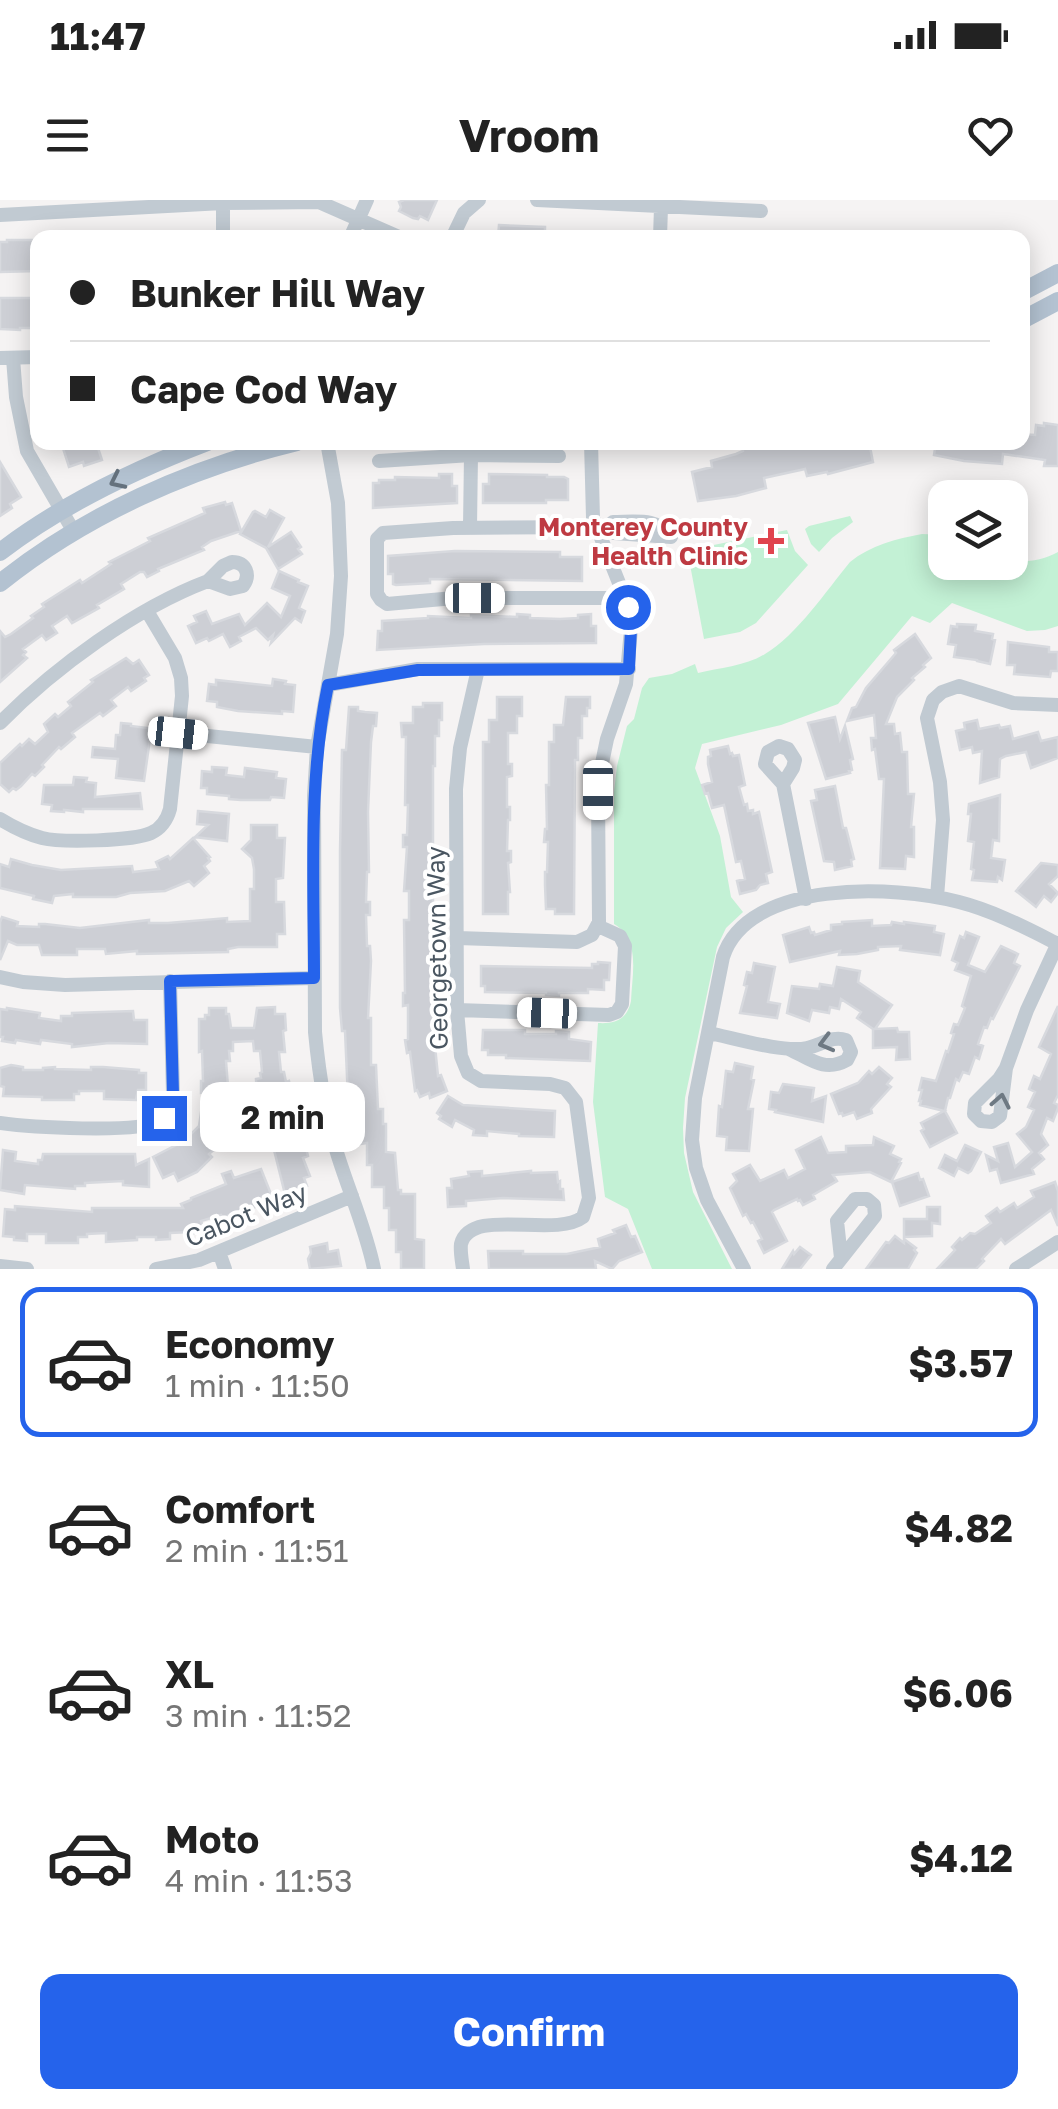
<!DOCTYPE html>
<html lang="en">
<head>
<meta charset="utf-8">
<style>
	:root { --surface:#fff; --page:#f2f2f2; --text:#222; --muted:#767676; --line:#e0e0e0; --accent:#2563eb }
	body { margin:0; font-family:"Golos Text",sans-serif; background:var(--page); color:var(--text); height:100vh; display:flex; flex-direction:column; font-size:38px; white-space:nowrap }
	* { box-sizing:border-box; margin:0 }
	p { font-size:32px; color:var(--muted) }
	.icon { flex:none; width:55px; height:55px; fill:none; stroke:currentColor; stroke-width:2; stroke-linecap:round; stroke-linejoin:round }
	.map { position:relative; height:1069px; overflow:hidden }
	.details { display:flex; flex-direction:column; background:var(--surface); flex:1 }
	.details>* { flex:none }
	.banner { position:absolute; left:30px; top:30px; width:1000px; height:220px; border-radius:20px; box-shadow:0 5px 25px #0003; display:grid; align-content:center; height:220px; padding:0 40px; background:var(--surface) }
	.controls { position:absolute; left:928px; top:280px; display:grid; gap:20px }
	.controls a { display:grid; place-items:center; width:100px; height:100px; border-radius:20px; background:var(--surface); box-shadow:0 5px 25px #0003; font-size:50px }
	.end { position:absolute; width:45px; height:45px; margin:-22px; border:12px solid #2563eb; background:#fff; box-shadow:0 0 0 5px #fff }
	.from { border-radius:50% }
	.bubble { position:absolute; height:70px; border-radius:20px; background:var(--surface); box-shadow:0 5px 25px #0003; font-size:32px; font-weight:700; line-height:70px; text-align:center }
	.car { position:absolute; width:30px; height:60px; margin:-30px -15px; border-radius:12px; box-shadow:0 0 8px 2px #0007; background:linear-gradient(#fff 24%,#345 0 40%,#fff 0 76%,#345 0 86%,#fff 0) }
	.banner b { display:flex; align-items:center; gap:35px; height:95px; font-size:38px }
	.banner b+b { border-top:2px solid var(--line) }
	.banner i { width:25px; height:25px; background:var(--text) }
	ul { padding:18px 0 0; list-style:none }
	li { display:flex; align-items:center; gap:30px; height:150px; margin:0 20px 15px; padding:0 20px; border:5px solid transparent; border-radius:20px }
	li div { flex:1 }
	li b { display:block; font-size:38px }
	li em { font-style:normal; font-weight:700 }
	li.on { border-color:var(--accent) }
	li>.icon { width:90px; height:90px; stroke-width:1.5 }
	.primary-button { display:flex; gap:20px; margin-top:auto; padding:20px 40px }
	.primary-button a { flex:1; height:115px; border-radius:20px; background:var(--accent); color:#fff; font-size:40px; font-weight:700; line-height:115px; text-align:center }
	.status { display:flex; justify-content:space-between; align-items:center; height:70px; padding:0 50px; background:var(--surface); direction:ltr }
	.status svg { height:28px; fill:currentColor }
	header { display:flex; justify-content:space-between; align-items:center; height:130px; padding:0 40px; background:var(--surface); font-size:45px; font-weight:700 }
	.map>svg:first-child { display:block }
</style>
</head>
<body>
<div class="status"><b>11:47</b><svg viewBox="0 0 49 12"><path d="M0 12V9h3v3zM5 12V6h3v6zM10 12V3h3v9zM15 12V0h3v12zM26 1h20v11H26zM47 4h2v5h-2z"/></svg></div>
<header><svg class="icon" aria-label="menu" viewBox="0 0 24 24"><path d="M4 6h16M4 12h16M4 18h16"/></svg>Vroom<svg class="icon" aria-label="heart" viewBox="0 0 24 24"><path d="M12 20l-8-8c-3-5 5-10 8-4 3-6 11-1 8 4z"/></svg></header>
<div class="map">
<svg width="1058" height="1069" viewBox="0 0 1058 1069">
	<rect width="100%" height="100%" fill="#f5f3f3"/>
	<!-- green -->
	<path fill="#c3f1d5" d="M850 316 853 322 832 338 819 352 811 344 805 329 809 326Z
		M787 330 795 351 808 365 756 423 740 432 704 439 688 354 689 350Z
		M922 334 945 335V362H1010V358C1027 364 1042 360 1058 352V426L1045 430 1027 431 952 403 930 423 912 416 838 504 781 525 702 544 695 568 720 636 731 697 743 712 726 728 717 747 685 898 683 928 684 953 693 992 732 1069H652L628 1009 605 997 593 902 598 823C615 824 627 820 631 801 632 774 641 740 614 724V592L617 566 627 526 634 519 642 488 649 478 672 474 695 464 698 473C719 468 746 466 765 454 796 436 827 390 850 362 871 345 896 339 922 334Z"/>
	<!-- building -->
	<path fill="#cdcfd5" stroke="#d7d9de" stroke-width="2.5" fill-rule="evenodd" d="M404 0H437L428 20 420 16 418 19 413 18 399 11 401 7 399 2Z
		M499 25 545 27V38H498Z
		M7 40H38V71L0 72V42H7Z
		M0 98H38V128H20V130L0 129Z
		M1044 223 1058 225V266H1044L1045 260 1003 254 1002 264 964 261 934 255 936 242H1022V234L1035 235 1036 225 1044 226Z
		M61 242H96L102 260 84 266 83 262 69 267Z
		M786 242H869L873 262 828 274 827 272 807 276 805 269 764 278 766 288 736 296 698 301 692 272 712 267 711 261 736 254 743 251V249Z
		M0 262 21 297 10 304 12 308 0 316Z
		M439 274H452V286H457V303L373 308V283H379V280H395V277L439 278Z
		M489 274 547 275V277H564L568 279V300H546V303H483V284H489Z
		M225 302 226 305 232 303 241 331 211 341 202 347 204 350 158 369 159 371 147 377 144 372H140L121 384 124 389 97 405 99 408 72 423 67 416 52 426 57 433 46 440 42 435 23 449 26 452 23 455 27 458 0 482V431L5 437 11 434 33 418 31 416 44 407 42 404 80 380 82 383 111 364 109 362 150 341 148 338 205 313 203 308Z
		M270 310 284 318 268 347 291 332 301 347 298 349 302 354 278 369 266 348 240 334 253 312 255 311 266 317Z
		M455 351 560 352V357H582V381L430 379V383L396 385 393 384V374H388V356Z
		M279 371 299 380 298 382 308 386 299 408 305 411 301 422 295 418 271 443 273 435 268 440 256 428 239 437 241 441 230 447 223 434 209 441 207 438 196 443 188 426 197 422 194 416 206 411 212 424 239 414 245 425 267 403 281 417 290 396 272 388Z
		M517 414 530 415V418L560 419 578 418V415L591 414V426H596V443L484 444 377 450 378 431H382V421L428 418V416L471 418V415L517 417Z
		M957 424 976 425 975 431 993 434 992 439 995 440 990 464 977 461V460L954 457 956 445 948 444 951 426 957 427Z
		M915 434 931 458 923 465 925 467 912 478 914 480 897 497 886 524H894L895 534 900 533 902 552H907L908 594H914L911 627H914V657L906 656 905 669 880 668 884 579H879L875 549 872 550 871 538H876L874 515 847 521 852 508 856 507 866 488 896 453 894 450Z
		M1008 442 1049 447V452H1058V471H1051L1050 477 1014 474 1015 465H1007Z
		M126 458 133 464 139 460 149 475 144 478 146 481 131 491 128 487 111 500 116 506 103 516 100 513 72 533 75 537 61 549 59 547 42 565 44 567 35 576 32 574 21 586 16 590 13 588 9 592 0 584V563L20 544 22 546 29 539 35 544 48 532 44 524 55 514 58 517 71 506 68 502 93 482 91 480Z
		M273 479 286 481 285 484 295 485 293 512 282 511V514L238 511 217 507V502L207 501 209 484 216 485V480L272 486Z
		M497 497H522V516H517V533H508V564H512V576L507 577V607H510V620H508L507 651H511V662L508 663 510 692H508V714H483V542H489V520H497Z
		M566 497H590V508H587V516H582V538H578V560H575L574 714H555V709H546L545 685V672H547L548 642H544L545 629H547L546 585H549V542H554V525H563Z
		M423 503H442V520H439V536H435V566H433V711H430V732H433V827L438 876 441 875 447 891 430 898 429 893 420 897 417 890 415 891 410 852 407 853 405 840 408 839V805L403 806V793H405L404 720H409V691H404L407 647H403V635H407L408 605H405L406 537H402L401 523H413V507H423Z
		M349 507H358V511L365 512 377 513 376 526H373L371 542 368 612 369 672H367L366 702H370V715H366L367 746H370L371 761 368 818H371V865H376L378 909H383V924H386V952L395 953 398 990H401V994H415V1039L424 1040V1069H401V1052H396V1030H389V1008H384V987H372V965H367V943L360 944V921H354L355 899H348L345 831H342L340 808V651L342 550H346Z
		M835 517 840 539 845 526 853 559 850 560 852 570 849 571 850 573 826 579 808 523Z
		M977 520 979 529 999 525 1000 528 1010 526 1013 539 1038 532 1041 541 1058 537V558L1031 568 1026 552 1006 556 1000 559 999 577 980 583 982 551 973 553 972 547 960 550 956 531 965 529 964 523Z
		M121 523 131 524V526L148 528V538L150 539 144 581 116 578 118 559 92 557 93 547 115 549 116 535H120Z
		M728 546 730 554 732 553 733 556 739 555 745 585 739 587 744 605 747 604 748 611 753 610V614L759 612 772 672 766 674 768 683 760 685 756 690 740 694 737 681 745 679 741 661 736 662 724 605 712 608 708 593 705 594 702 585 712 582 708 564V557L711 556 710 550Z
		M212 567 227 568 226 575 244 577 245 568 277 572 276 578 286 579 284 598 271 597 270 600H241L229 599V596L207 594V588H201L202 571 212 572Z
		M74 577 87 578 86 582 96 583 95 597 140 593 142 609H83V612L64 610V612L51 611 52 605 42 604 44 585H73Z
		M835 586 843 628H846L854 659 851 660 852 666 835 670 834 662 824 661 811 601 817 600 815 590Z
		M1000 595 999 641 993 640 991 658 1005 660 1002 680 998 677 997 682 972 680 974 670 971 669 974 642 968 641 971 614H968L969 604Z
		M198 611 229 614 227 641 195 637 208 625 197 624Z
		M251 625H277V638H285L283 678 276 679V702H284L285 734H277V747H238L228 749V752L137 754V751L106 754 105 749H77V755H42L39 745H17L8 741 0 760V722L2 717 18 722 17 726 39 727V724H45L80 728 149 720V723H168L227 718V722L250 721V689H254V669L252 658 242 649 251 640Z
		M193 638 210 657 208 658 210 661 204 666 209 673 194 686 189 681 165 691 130 693 116 697H73V694L54 696 52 703 33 699 34 696 0 688V664L9 667 11 659 32 665 61 670 132 666 133 672 159 669 156 662 168 656 170 659Z
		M1041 663 1058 665V676L1049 684 1058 693 1051 702 1044 696 1036 707 1016 691Z
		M872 720V726L891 725 892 722 904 724V722L935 726 934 732 944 734 940 755 900 750 901 746 878 747V750L857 754 839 755 840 751 790 762 783 735 809 727 811 733 814 732 815 735 831 730V725L842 724V722Z
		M966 732 979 737 968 765 985 772 1001 746 1018 754 1014 763 1020 766 993 819 991 818 987 828 984 827 978 844 983 846 979 859 975 857 969 874 963 872 959 881 956 879 950 898H948L945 911 957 933 930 947 921 931 924 929 921 923 944 911 920 905 921 901H919L922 890H919L922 878 936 881 946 851 948 852 954 834 951 833 954 824 958 825 965 808 962 806 971 776 955 770 958 763 952 760 960 736 964 738Z
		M598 762 610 763 609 780H604V790L588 789V793H559V796L546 795V793L485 792V786H481V766L592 768V764H598Z
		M754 763 775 767 768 802 780 804 777 818 740 813 747 786 744 785 747 772 752 773Z
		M837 767 860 771 858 782 892 805 875 829 897 828 898 832H909L910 859 896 860 897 847 873 848V829L857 818 861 812 841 799 839 809 830 807 829 813 812 810 809 821 787 813 792 786 819 789 820 784 833 786Z
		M1058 806V895L1054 903 1058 905V908L1053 921 1047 918 1041 934 1048 945 1039 953 1044 959 1032 969 1034 974 1001 983 997 969 990 971 986 955 998 961 994 947 1008 943 1015 967 1032 952 1017 934 1026 927 1034 910 1028 907 1035 892 1029 889 1034 876 1040 879 1051 854 1039 847Z
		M275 807V814H285L286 830 283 831 285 852H279L281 872H284L286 882 289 881 296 913 288 915 292 936 294 943 304 940 308 956 303 958 310 976 304 978 307 986 285 994 272 942 267 943 260 908 238 911 237 918 229 916 227 928 225 927 224 930 199 926 204 893H201V881H203L202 851 199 852V819H205V815H209V808H226V814H229L231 828H254L257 808ZM253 841 254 851H260L262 872 260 873 261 878 256 879 257 897 249 898 250 903 229 899 226 861H230L229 851H233V842Z
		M7 808 40 813 39 818 61 821V816H72V813L133 811 134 820H147V844L109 843 72 847V844L41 840 40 844 16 840 15 843 2 841 3 837H0V809L7 810Z
		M483 830H525V834H556V831L569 832V839L591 842 590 861 506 858V855H488V850H482Z
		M735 863 753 867 751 879 754 880 748 909H753L749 951 726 950 727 937 717 936 719 906 722 907 726 871 733 872Z
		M11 865 23 867V870H43V868L55 867V869L91 870V867H103L139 870V873H146V890H138L136 900 104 899V891H79V894H74V900H42V897L3 896 4 887 0 886V868Z
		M879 867 892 878 887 884 891 887 871 909 872 913 857 919 854 912 843 916 842 913 839 914 831 894 858 883 869 871 872 874Z
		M783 884 814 888 812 901 826 896 823 922 775 912 776 910 769 909 771 892 779 893Z
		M448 896 463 905 555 911 554 937 519 936V934L487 931V936L473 935 474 930 455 920 452 927 439 919 441 916 437 913Z
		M199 926 216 943 214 945 217 947 209 954 212 957 197 972 178 981 174 973 163 978 153 957 176 945 188 933 190 935Z
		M821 937 828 953 846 952V946L873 945 874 937 894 946 890 954 901 959 899 962 901 963 891 982 870 972 833 975 837 981 813 995 815 999 803 1005 800 1000 798 1001 797 999 774 1010 772 1012 787 1041 764 1053 758 1041 762 1039 753 1022 751 1023 746 1014 743 1016 730 988 737 981 733 974 750 965 760 981 784 970 788 978 805 969 796 950Z
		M965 945 981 952 971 971 968 973 958 968 954 976 939 968 945 955 957 961Z
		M3 950 16 952 15 961 38 964V960H42L43 954H135L136 965 149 959V987L123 985V981L85 983V986H75V989L25 985 24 994 0 990Z
		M261 969 273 999 233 1017 232 1014 223 1018 221 1015 201 1021 204 1030 191 1034V1032L170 1033V1039L156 1040V1037H137V1040L106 1042V1033L87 1034V1037H78V1043H46V1034H27V1041L14 1040V1037L3 1036 5 1009 15 1010V1006L92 1012V1008H183L181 1004 191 1000V998L226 984 222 974 231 971 234 978Z
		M482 971V976L531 971V973L557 972 558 982 560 981V989H563L564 1000 503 998 466 1001V1006L448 1007 447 988H452L451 979 469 976 468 972Z
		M918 973 920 980 923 979 929 996 900 1006 892 982Z
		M1055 982 1058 991V1026L1051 1010 1005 1044 1001 1039 982 1059 984 1061 976 1069H937L955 1050 952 1047 960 1038 962 1040 970 1033 975 1034 991 1023 986 1016 997 1008 1000 1012 1014 1003 1017 1008 1034 997 1031 991Z
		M927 1007H940V1024L932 1023V1036L904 1037V1019H927Z
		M626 1025 631 1037 635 1036 642 1052 619 1061 612 1069 595 1061 596 1069H489L488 1051H523V1054H567L600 1047 598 1039 615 1033 613 1030Z
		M895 1036 904 1043V1039L916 1048 914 1050 917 1053 908 1069H866L886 1042 889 1043Z
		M327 1043 328 1052 338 1050 341 1066 310 1069 308 1059 311 1053 310 1047Z
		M800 1047 811 1055 800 1069H782L793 1051 794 1054Z"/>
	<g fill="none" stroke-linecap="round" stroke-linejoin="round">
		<!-- minor -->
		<path stroke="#c1cad2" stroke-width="14" d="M537 0 761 11
			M0 15 223 3 319 2 401 38
			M223 38V3
			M350 38 367 0
			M452 38 464 13 479 0
			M660 38 661 7
			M0 158 38 157
			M13 158 16 197 27 251 74 332
			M327 242 338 303 341 376 337 434 317 547 314 596 315 832C319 874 325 916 338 956 350 994 366 1030 374 1069
			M471 255 559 256
			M379 261 471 255 470 327
			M607 328 613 322C634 322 659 317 671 337L614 333 607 328 596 327 453 328 383 333 377 339V394L381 400 387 404 454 398H625
			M232 362C246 362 251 375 243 386L230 389 208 381 223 366Z
			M328 485 418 469H629
			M0 523C54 468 136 408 208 381
			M178 533 317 547
			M779 546 788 549 795 560 793 568 783 584 765 564 768 552Z
			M783 584 806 699
			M0 619C13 627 27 634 42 638 62 643 133 641 151 633 162 628 167 620 170 609L182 496 181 478 175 458 147 411
			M937 697 943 620 940 582 927 518 933 500 942 492 959 486 1013 503 1058 505
			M458 738 577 742 592 735 599 722 598 590 601 568 607 539 626 484 631 429 625 398 593 318 591 242
			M0 777 23 782 65 785 314 778
			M457 810 609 815 617 812 622 804 625 746 620 736 598 726
			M709 833C734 838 783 853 807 848 822 845 832 835 846 840L851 852 847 860C824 873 809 858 789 849
			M1006 868 999 879 975 903 974 914 981 921 992 922 1000 916 1006 868 1027 810 1058 743
			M0 923C27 927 139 934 159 921 169 915 172 905 173 894L170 781
			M219 1052 225 1069
			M0 1066 27 1069
			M156 1069 199 1060 352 996
			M463 1069C462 1061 460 1052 461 1044 471 1006 554 1039 583 1017L589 998 576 902 565 888 550 884 481 881 468 873 461 856 457 810 456 589 460 548 478 469
			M744 1069 707 1000 696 968 692 940 695 898 723 757C748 679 895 685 959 702 994 711 1026 728 1058 744
			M833 1069 875 1016 874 1005 867 999H855L837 1021 841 1058
			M1016 1069 1058 1042"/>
		<!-- major -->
		<path stroke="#b3c2d1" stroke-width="18" d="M1022 92 1058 73
			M1022 120 1058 101
			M0 352C62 304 134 270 207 242
			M0 383C86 314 191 268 297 242"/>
	</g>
	<!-- one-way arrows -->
	<defs><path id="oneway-chevron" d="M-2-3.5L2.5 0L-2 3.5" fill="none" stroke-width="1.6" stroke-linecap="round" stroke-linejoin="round" transform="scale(2.5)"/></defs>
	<use stroke="#64717d" href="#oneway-chevron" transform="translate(117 281) rotate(154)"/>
	<g stroke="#6e7983">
		<use href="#oneway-chevron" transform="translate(826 843) rotate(165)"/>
		<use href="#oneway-chevron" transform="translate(1001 901) rotate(-79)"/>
	</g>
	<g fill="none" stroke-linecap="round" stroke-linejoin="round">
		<!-- route -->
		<path stroke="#2563eb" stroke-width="12" d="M164 918 171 907 173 894 170 781 314 778C314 680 308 581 328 485L418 470 629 469 631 429 628 407"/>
	</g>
	<!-- markers -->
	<path fill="#e0444e" stroke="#fff" stroke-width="4" d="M766 326h10v10h10v10h-10v10h-10v-10h-10v-10h10z"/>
	<g text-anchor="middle" stroke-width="8" stroke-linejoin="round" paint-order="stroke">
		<!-- health labels -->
		<g font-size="25" font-weight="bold" fill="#be3a42" stroke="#fff" text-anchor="end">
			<text x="748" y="336">Monterey County<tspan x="748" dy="29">Health Clinic</tspan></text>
		</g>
		<!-- street labels -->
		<g font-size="25" fill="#4a5661" stroke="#fff">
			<text transform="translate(437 748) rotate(-91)" y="9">Georgetown Way</text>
			<text transform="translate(246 1015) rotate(-22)" y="9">Cabot Way</text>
		</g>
	</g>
</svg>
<div class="controls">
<a><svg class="icon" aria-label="layers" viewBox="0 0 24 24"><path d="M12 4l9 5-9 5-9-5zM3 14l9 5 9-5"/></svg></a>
</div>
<i class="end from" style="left:628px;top:407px"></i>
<i class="end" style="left:164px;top:918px"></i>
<div class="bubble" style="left:200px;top:882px;width:165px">2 min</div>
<i class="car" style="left:475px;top:398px;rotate:90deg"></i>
<i class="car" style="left:178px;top:533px;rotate:96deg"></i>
<i class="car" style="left:598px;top:590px;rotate:180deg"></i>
<i class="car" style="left:547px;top:813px;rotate:272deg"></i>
<div class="banner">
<b><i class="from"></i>Bunker Hill Way</b>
<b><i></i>Cape Cod Way</b>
</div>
</div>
<section class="details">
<ul>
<li class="on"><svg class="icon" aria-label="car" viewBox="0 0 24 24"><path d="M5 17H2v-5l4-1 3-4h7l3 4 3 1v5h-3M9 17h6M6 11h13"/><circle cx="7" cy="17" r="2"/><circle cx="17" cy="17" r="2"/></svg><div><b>Economy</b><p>1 min · 11:50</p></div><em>$3.57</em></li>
<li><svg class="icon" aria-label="car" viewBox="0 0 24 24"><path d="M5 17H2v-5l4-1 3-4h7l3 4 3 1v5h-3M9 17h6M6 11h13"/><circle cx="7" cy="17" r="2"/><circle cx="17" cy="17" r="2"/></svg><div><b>Comfort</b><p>2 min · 11:51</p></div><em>$4.82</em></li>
<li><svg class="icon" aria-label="car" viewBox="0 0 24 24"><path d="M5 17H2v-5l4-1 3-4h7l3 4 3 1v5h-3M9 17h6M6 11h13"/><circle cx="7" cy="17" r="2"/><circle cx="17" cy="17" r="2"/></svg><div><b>XL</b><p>3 min · 11:52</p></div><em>$6.06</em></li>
<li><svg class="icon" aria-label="car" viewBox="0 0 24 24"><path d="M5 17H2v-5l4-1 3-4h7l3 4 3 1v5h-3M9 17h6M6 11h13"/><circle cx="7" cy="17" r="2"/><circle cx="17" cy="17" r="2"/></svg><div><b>Moto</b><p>4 min · 11:53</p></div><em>$4.12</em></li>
</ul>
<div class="primary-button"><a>Confirm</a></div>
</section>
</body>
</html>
